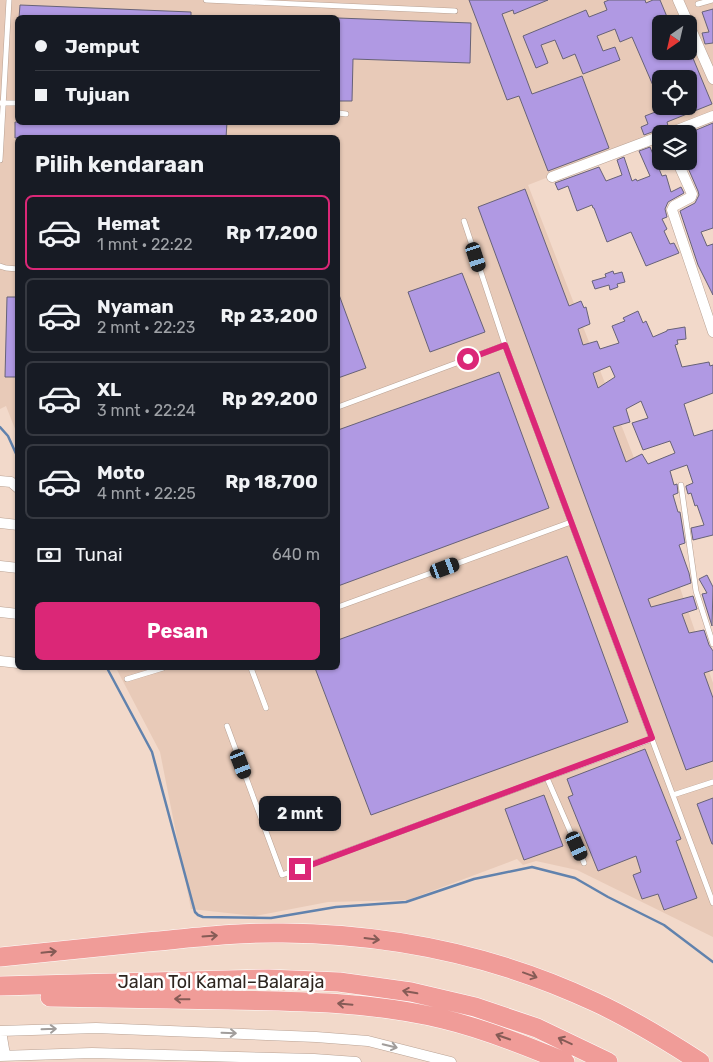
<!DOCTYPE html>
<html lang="id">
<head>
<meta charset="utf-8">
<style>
	:root { --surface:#171b24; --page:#242831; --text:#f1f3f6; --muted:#9ea1a6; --line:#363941; --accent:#db2777 }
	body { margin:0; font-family:Rubik,sans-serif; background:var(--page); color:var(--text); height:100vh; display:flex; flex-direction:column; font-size:19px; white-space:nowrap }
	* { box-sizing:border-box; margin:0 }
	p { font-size:16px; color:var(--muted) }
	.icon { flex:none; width:28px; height:28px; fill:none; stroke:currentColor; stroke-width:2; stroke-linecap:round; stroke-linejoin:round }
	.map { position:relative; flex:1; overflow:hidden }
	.sheet { position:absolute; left:15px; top:135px; width:325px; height:535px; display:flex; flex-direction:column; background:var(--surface); border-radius:8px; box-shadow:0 1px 4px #0004 }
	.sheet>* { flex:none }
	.hud { position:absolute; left:15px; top:15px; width:325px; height:110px; border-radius:8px; box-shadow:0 1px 4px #0004; display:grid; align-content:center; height:110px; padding:0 20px; background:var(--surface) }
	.needle { width:32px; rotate:214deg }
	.controls { position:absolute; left:652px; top:15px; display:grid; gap:10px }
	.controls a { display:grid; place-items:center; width:45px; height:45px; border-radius:8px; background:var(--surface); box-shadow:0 1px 4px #0004; font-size:25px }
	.end { position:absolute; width:22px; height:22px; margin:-11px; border:6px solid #db2777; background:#fff; box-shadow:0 0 0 2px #fff }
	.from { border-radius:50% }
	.bubble { position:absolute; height:35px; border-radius:8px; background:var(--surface); box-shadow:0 1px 4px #0004; font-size:16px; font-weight:700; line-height:35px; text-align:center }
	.car { position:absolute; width:15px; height:30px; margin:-15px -8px; border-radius:6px; box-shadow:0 0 4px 1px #0007; background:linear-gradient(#222 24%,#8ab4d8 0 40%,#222 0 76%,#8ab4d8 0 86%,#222 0) }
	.hud b { display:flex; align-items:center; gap:18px; height:48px; font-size:19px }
	.hud b+b { border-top:1px solid var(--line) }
	.hud i { width:12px; height:12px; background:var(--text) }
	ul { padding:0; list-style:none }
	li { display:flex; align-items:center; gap:15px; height:75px; margin:0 10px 8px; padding:0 10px; border:2px solid var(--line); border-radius:8px }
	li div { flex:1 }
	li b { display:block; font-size:19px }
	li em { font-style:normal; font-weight:700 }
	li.on { border-color:var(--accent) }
	li>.icon { width:45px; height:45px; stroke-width:1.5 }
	h2 { padding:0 20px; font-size:22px; line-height:60px }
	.pay { display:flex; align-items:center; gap:12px; height:55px; padding:0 20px; font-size:19px }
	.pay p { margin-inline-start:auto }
	.button { display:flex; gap:10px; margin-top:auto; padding:10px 20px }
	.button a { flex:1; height:58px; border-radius:8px; background:var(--accent); color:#fff; font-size:20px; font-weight:700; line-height:58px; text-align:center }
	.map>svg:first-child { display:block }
</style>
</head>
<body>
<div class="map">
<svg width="713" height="1062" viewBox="0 0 713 1062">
	<rect width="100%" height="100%" fill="#f2d9ca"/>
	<!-- built -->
	<path fill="#e8cab8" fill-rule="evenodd" d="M0 0H713V116L652 137 528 185 643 481 713 683V937L577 870 536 861 523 865 517 859 408 900 328 902 255 916 191 909 160 752 116 668H338V138H18L17 434 6 406 0 409ZM18 18H338V122H18ZM661 24H689V51H661ZM661 79H689V106H661Z"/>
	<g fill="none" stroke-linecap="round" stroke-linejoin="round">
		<!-- stream -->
		<path stroke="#6182ad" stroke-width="2.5" d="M0 427 8 436 18 458
			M107 668 152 752 195 912 198 915 203 917 271 918 336 907 406 902 474 879 532 867 575 878 608 897 664 925 713 962"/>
	</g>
	<!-- building -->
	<path fill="#b099e3" stroke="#676277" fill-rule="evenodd" d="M469 0H548L514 14 513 10 502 14 532 94 582 76 609 148 548 171 519 96 507 100Z
		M609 0H645L646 3 653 0H660L670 24H661V51H690L712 104 667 122 668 126 644 135 641 127 648 124 645 116 663 109 662 106H689V79H661V104L632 37 620 42 615 29 597 36 603 51 615 47 620 60 583 74 575 54 563 59 555 40 541 45 548 63 536 68 523 36 586 10 589 17 607 10 604 2Z
		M20 5 191 12V18H19Z
		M713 9V43L705 44 702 33 709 32 702 12Z
		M338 18 471 23 470 63 353 59 352 101H338Z
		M15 122H227L226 138H15Z
		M713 123V228L701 232 707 246 713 244V295L698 265 680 211 695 203 699 195 698 191 685 161H689V133Z
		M650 147 662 176 666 175 671 192 681 187 684 193 668 202 665 209 667 217 662 219 667 229 664 231 670 244 674 243 679 253 646 266 631 232 607 242 594 208H593L592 205 577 211 568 186 558 190 555 183 599 167 606 181 622 175 617 160 624 157 632 181 636 179 637 181 650 176 639 151Z
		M525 189 569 306 581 301 584 308 586 307 590 324 578 329 583 345 597 341 600 349 619 343 612 326 625 321 623 318 638 311 643 323 646 321 653 337 667 331V330L685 327 686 339 677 340 678 344 675 345 682 367 709 362 710 366 713 365V393L684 404 694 436 713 430V535L693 540 691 528 704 525 697 505 695 506 691 493 688 494 686 487V486L693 483 687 465 670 471 674 485 677 484 678 493 673 495 678 512H680L685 543 679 545 689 573 691 583 648 599 651 607 693 596 697 609 682 614 689 633 704 630 709 645 713 651V670L704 673 713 698V761L686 770 478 207ZM610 366 615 377 598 388 593 373ZM641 401 648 418 632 423 643 450 670 441 675 453 648 464 642 454 626 462 613 427 630 422 626 409Z
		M613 271 614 274 622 272 625 282 617 284 618 287 610 290 609 285 595 289 592 281 606 277 605 274Z
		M462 273 485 332 430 352 408 292Z
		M338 292 366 368 338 378Z
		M7 297H18V377H5Z
		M499 372 549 508 338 586V430Z
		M567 556 628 722 371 815 315 668H338V640Z
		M707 575 713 587 712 626 702 594 707 593 699 579Z
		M645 749 681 839 676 841 697 898 664 910 658 894 642 899 633 875 641 872 636 856 598 871 568 797 573 795 567 779Z
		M544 795 563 846 524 860 505 809Z
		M713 798V844H712L697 804Z"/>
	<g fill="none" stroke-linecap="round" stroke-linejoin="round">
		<!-- service casing -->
		<g stroke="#b9a294" stroke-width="6">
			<path id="service" d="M206 0 455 11
				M698 4 712 0
				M0 103H18
				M338 113 346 114
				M0 160 9 0
				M464 221 505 345 713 903
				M0 266 6 268 18 269
				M338 407 505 345
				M681 485 696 591 713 644
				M338 607 571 522
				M251 668 266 708
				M127 679 163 668
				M227 726 282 875 652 739
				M547 778 584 863
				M673 795 713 782"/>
		</g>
		<!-- minor casing -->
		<g stroke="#b9a294" stroke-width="11">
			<path id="minor" d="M678 0 713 79
				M667 134 713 116
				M677 161 692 194 691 197 674 206 672 210 713 332
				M552 177 661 136
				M0 481 11 482 18 488
				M0 523 18 525
				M0 566 18 568
				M0 612 18 614
				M0 661 18 663
				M0 1031 96 1028 316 1037 368 1041 451 1062
				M1 1031 5 1055
				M0 1056 92 1053 314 1059 356 1062"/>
		</g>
		<!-- motorway casing -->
		<g stroke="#fff" stroke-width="20">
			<path id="motorway" d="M0 957C49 952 98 947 147 942 192 938 238 932 283 933 391 934 497 956 595 1002 632 1019 666 1040 700 1062
				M0 986 268 979 339 982 411 992 475 1007 537 1028 608 1062
				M50 997C109 998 169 999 228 1000 300 1001 373 1002 443 1019 485 1029 525 1045 565 1062"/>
		</g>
		<!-- service -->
		<use href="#service" stroke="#fff" stroke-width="5"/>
		<!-- minor -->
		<use href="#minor" stroke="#fff" stroke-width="10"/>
		<!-- motorway -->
		<use href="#motorway" stroke="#f09c98" stroke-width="19"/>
	</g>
	<!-- one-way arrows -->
	<defs><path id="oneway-shaft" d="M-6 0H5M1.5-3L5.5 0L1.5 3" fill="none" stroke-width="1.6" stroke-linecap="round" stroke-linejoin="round" transform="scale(1.25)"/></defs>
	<g stroke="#865b56">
		<use href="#oneway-shaft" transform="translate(210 936) rotate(-4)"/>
		<use href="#oneway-shaft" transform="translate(372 939) rotate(7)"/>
		<use href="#oneway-shaft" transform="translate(49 952) rotate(-6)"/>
		<use href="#oneway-shaft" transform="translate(530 975) rotate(20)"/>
		<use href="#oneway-shaft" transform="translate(410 992) rotate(-170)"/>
		<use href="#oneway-shaft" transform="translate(182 999) rotate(-179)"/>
		<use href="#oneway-shaft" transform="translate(345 1004) rotate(-175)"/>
		<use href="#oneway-shaft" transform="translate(503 1037) rotate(-161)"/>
		<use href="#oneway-shaft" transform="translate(565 1041) rotate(-155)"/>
	</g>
	<g stroke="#a19d9b">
		<use href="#oneway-shaft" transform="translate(49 1029) rotate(-2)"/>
		<use href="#oneway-shaft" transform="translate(229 1033) rotate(2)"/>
		<use href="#oneway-shaft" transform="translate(390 1046) rotate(13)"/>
	</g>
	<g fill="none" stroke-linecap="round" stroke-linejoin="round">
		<!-- route -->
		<path stroke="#db2777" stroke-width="6" d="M300 869 652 738 505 345 468 359"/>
	</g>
	<g text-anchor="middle" stroke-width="5" stroke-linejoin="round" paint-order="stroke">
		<!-- street labels -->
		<g font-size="18" fill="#2f2620" stroke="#fff">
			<text x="221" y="988">Jalan Tol Kamal–Balaraja</text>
		</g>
	</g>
</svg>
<div class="controls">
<a><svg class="needle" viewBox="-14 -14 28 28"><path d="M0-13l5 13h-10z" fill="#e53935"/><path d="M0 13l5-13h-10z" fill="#9ea1a6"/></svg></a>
<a><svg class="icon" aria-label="locate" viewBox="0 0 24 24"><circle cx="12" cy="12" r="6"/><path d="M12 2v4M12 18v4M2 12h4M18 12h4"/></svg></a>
<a><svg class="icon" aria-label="layers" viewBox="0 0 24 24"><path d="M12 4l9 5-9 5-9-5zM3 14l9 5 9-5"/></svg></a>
</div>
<i class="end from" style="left:468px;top:359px"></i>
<i class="end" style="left:300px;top:869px"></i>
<div class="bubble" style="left:259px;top:796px;width:82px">2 mnt</div>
<i class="car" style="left:476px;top:257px;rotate:162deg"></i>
<i class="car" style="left:445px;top:568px;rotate:70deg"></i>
<i class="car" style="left:241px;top:764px;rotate:159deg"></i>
<i class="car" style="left:577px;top:846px;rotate:156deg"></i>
<div class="hud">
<b><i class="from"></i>Jemput</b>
<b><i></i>Tujuan</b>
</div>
<section class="sheet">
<h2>Pilih kendaraan</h2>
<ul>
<li class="on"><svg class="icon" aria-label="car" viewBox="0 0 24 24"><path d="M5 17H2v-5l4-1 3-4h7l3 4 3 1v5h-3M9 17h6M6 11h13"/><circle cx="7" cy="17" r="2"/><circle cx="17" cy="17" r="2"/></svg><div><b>Hemat</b><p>1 mnt · 22:22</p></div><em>Rp 17,200</em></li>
<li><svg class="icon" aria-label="car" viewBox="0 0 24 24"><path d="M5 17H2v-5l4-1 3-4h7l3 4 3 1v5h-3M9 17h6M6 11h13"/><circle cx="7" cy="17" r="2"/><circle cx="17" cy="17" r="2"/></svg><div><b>Nyaman</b><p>2 mnt · 22:23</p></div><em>Rp 23,200</em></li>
<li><svg class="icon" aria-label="car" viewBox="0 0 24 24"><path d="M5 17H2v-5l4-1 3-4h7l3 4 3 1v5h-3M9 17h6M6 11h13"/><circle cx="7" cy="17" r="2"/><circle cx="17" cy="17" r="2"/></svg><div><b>XL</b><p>3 mnt · 22:24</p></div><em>Rp 29,200</em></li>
<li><svg class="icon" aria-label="car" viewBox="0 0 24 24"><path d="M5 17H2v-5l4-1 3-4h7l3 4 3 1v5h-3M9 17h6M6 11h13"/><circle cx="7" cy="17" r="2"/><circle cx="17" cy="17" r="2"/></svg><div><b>Moto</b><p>4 mnt · 22:25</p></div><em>Rp 18,700</em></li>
</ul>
<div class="pay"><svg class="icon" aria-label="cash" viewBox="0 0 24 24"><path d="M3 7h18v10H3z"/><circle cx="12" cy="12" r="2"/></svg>Tunai<p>640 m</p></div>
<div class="button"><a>Pesan</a></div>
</section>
</div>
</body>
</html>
